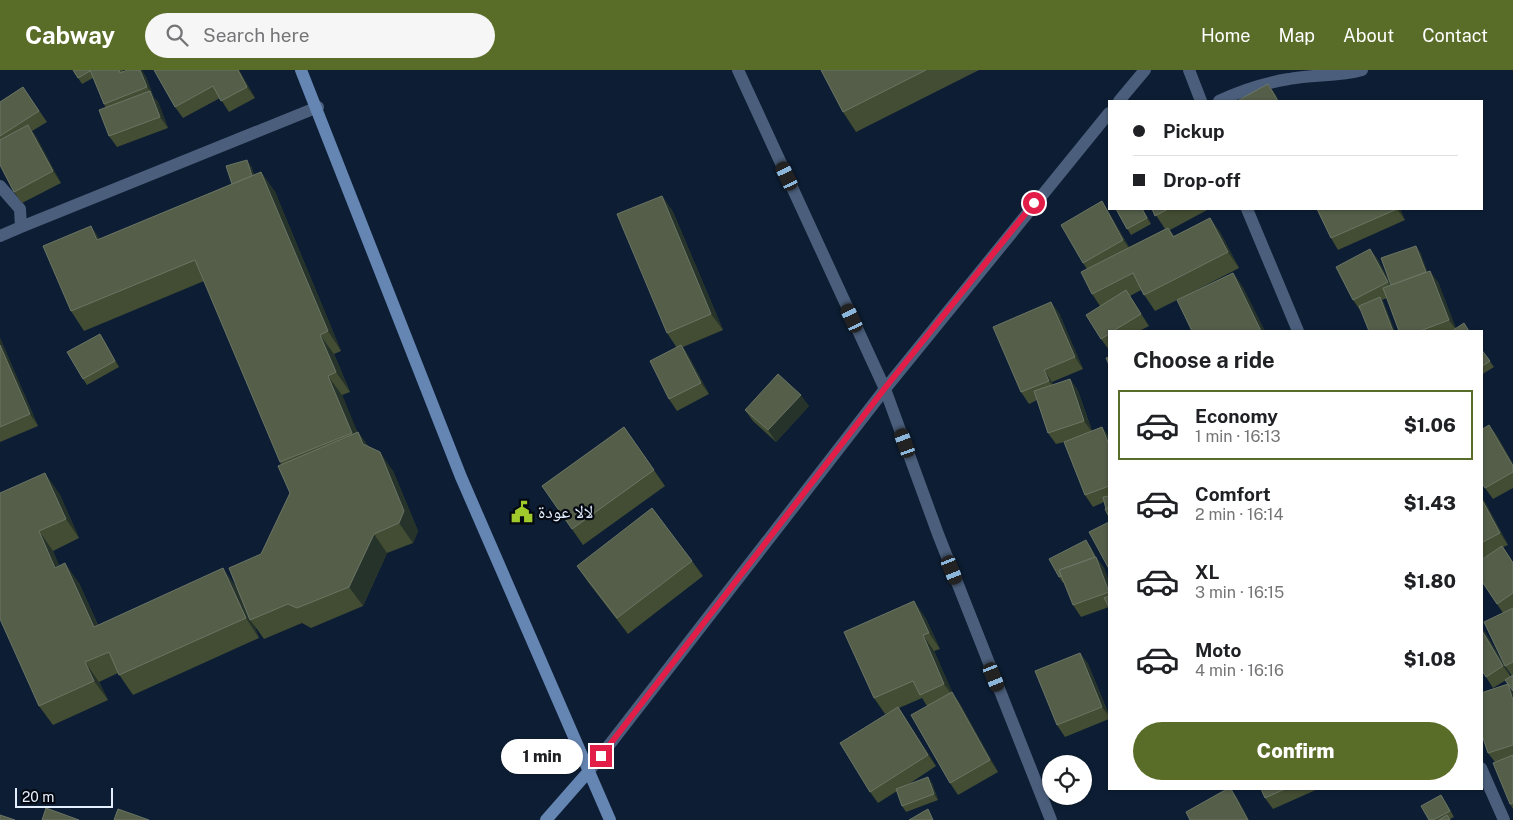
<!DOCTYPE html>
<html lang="en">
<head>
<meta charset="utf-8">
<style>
	:root { --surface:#fff; --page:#f6f6f6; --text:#202124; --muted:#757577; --line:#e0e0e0; --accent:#5a6d28 }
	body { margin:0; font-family:"Public Sans","Noto Naskh Arabic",sans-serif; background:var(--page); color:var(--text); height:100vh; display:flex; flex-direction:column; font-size:19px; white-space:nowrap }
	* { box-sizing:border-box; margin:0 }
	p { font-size:16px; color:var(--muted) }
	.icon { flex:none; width:28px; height:28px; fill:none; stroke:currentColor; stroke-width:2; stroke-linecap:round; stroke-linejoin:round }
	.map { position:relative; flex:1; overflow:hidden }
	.sheet { position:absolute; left:1108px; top:260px; width:375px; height:460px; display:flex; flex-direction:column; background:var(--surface); border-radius:0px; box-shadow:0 1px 4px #0004 }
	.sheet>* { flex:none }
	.top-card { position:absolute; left:1108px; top:30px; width:375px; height:110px; border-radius:0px; box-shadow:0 1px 4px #0004; display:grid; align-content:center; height:110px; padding:0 25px; background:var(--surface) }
	.controls { position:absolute; left:1042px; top:685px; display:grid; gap:10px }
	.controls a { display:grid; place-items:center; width:50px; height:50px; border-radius:50%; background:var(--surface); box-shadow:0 1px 4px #0004; font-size:25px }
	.scale { position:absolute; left:15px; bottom:12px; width:98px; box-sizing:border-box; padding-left:5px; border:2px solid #e3eefe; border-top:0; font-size:14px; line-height:18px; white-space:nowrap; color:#e3eefe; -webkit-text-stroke:4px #030811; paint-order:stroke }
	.end { position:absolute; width:22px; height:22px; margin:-11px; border:6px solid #e11d48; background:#fff; box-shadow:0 0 0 2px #fff }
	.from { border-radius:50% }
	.bubble { position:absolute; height:35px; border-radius:18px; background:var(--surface); box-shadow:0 1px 4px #0004; font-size:16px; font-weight:800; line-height:35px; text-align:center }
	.car { position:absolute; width:15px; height:30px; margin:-15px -8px; border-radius:6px; box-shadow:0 0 4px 1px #0007; background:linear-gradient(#222 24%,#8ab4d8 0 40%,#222 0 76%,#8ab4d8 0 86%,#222 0) }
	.top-card b { display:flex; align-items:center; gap:18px; height:48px; font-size:19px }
	.top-card b+b { border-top:1px solid var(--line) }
	.top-card i { width:12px; height:12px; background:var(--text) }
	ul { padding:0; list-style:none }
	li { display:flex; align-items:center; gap:15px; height:70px; margin:0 10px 8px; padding:0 15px; border:2px solid transparent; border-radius:0px }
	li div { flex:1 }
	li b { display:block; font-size:19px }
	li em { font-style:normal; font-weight:800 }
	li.selected { border-color:var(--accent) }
	li>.icon { width:45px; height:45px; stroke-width:1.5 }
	h2 { padding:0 25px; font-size:22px; line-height:60px }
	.primary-button { display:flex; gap:10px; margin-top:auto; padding:10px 25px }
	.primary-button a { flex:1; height:58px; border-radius:30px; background:var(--accent); color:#fff; font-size:20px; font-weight:800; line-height:58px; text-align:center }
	header { display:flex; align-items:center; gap:30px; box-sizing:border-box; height:70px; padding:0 25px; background:var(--accent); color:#fff }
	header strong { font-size:24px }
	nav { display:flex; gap:28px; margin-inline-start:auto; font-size:18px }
	.search { width:350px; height:45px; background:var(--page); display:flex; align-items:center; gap:12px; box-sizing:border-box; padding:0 18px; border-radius:28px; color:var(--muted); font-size:19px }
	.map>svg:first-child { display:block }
</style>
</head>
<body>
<header>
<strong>Cabway</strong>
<div class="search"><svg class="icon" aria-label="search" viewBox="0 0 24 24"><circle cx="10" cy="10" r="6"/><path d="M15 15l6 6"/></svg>Search here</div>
<nav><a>Home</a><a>Map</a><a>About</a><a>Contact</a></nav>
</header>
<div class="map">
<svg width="1513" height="750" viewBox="0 0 1513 750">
	<rect width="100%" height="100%" fill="#0d1e34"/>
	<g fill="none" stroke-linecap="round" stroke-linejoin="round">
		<!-- street -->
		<path stroke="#4b5f7c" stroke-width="12" d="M738 0 885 319 938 464 1051 750
			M1189 0 1201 31
			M1119 31 1145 0
			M1219 31C1242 20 1264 13 1289 9 1313 4 1338 7 1362 0
			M0 116 20 139 21 157 318 37
			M1247 139 1298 261
			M0 166 21 157
			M1481 698 1504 750
			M589 701 885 319 1109 43"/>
		<!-- secondary -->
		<path stroke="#6585b2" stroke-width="12" d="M301 0 461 407 610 750
			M546 750 589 701"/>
	</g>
	<!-- wall -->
	<path fill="#434d33" d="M73 0H123V2L146 7 154 28 158 32 168 58 117 77 109 66 106 38 104 34 93 8 82 14Z
		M239 0 255 28 229 42 220 28 183 48 175 37Z
		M821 0H979L856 62 843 42Z
		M23 17 47 52 32 61 61 113 22 133 14 122 0 95V32Z
		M251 96 254 105 261 102 275 122 341 281 334 284 350 322 342 325 357 363 358 362 368 376 393 401 418 461 413 473 387 483 363 536 311 558 302 553 264 569 254 555 259 568 133 625 118 603 99 612 108 630 53 655 39 636 0 423H59L79 468 53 481 59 496 79 513 98 555 237 518 261 484 290 423 281 394 204 211 84 261 71 241 100 169 232 114Z
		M662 126 673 142 723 260 683 277 689 287 709 324 677 341 669 329 677 278 667 263Z
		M1102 131 1109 143 1129 177 1165 159 1152 139H1209L1170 160 1174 166 1210 148 1221 164 1239 198 1187 225 1233 203 1244 219 1177 230 1155 241 1141 220 1130 226 1149 256 1139 261H1109V280L1101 269 1100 236 1092 224 1087 199 1083 193Z
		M1116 139H1143L1151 154 1131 165Z
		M1317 139H1400L1405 150 1338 180 1331 168Z
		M1370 179 1378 190 1389 211 1420 182 1427 202 1438 212 1456 259 1469 261H1399L1387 228 1382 230 1384 233 1360 240 1353 230Z
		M1059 243 1083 299 1052 312 1053 315 1070 309 1078 321 1092 361 1102 357 1109 367V447L1104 432 1093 437 1085 425 1064 372 1056 374 1048 363 1037 330 1029 334 1021 322Z
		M0 268 38 356 0 372Z
		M104 270 119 297 87 315 83 309Z
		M1481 279 1494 297 1481 305Z
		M809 336 776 372 753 351 745 340Z
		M1489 355 1497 366 1513 394V418L1493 429 1485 418Z
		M624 357 665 416 583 475 542 416Z
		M1481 427 1486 434 1508 475 1503 477 1513 492V621L1506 610 1493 618 1486 607 1485 562 1511 607 1512 606 1505 596 1503 543 1481 510 1487 486 1481 489Z
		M1090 476 1096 487 1104 498 1109 512V537L1081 547 1073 535 1064 512 1063 513 1059 507Z
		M692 491 703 506 628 564 588 512 577 496Z
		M925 547 940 579 934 581 953 624 960 634 998 702 958 725 950 713 927 636 922 628 899 638 936 696 906 716 932 713 938 730 906 742 902 736 897 721 878 733 870 722 892 641 885 644 874 628Z
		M1080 583 1088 594 1109 645V649L1065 667 1057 655Z
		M1513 622V739L1510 734 1495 692 1488 683Z
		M1261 719H1318L1273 739 1265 728Z
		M1445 731 1454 747 1450 749V750H1429Z"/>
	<!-- shaded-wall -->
	<path fill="#26332a" d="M140 0H142L146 7 154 28 158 32 168 58 160 47 150 21 147 17Z
		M238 0H239L255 28 247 17Z
		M1268 14 1276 25 1279 31H1278Z
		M28 55 36 66 61 113 53 101Z
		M247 90 251 96 257 116 253 110Z
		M261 102 275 122 341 281 328 261Z
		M662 126 673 142 723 260 711 244Z
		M1102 131 1109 143 1131 181 1123 170Z
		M1142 139H1143L1151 154 1147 148Z
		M1397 139H1400L1405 150Z
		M1210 148 1221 164 1239 198 1228 182Z
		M91 156 105 176 97 170Z
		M1416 176 1420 182 1431 210 1426 205Z
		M1370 179 1378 190 1392 216 1391 217 1388 212Z
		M1430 201 1438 212 1457 261 1449 250Z
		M1233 203 1244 219 1265 261H1261Z
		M1126 220 1134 232 1149 256 1141 244Z
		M1380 227 1384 233 1395 261H1393Z
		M1051 232 1059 243 1083 299 1075 287Z
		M100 264 104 270 119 297 115 291Z
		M320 265 334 284 350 322 336 302Z
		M0 268 38 356 30 344 0 275Z
		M681 275 689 287 709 324 701 313Z
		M1044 300 1052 312 1057 322 1049 311Z
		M328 306 342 325 366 382 352 363Z
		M1070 309 1078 321 1092 362 1084 351Z
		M801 325 809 336 776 372 768 360Z
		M1489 355 1497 366 1513 394V396Z
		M1102 357 1109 367V375Z
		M358 362 372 382 363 374Z
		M380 382 393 401 418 461 413 473 399 453Z
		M45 403 59 423 79 468 66 449Z
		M1481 427 1486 434 1508 475 1500 463Z
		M39 461 53 481 69 517 55 498Z
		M374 464 387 483 363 536 349 517Z
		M1086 470 1090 476 1096 487 1104 498 1109 512V521Z
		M65 493 79 513 107 576 94 557Z
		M223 498 237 518 250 550 254 555 259 568 246 548Z
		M914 531 925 547 940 579 929 563Z
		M1481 558 1485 562 1511 607 1503 596Z
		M923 565 934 581 953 624 960 634 998 702 990 690 956 630 944 614Z
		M1080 583 1088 594 1109 646 1102 637Z
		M85 592 99 612 108 630 94 611Z
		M1508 614 1513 622V630Z
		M898 637 906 649 936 696 928 685Z
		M928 707 932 713 938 730 934 724Z
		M1231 719 1238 729 1249 750H1248Z"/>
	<!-- building -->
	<path fill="#545e49" stroke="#6b7565" d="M73 0H90V1L78 8Z
		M90 0H119L120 3 127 0H140L147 17 104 34Z
		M154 0H238L247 17 221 31 213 16 175 37Z
		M821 0H926L843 42Z
		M1268 14 1278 31H1237Z
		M23 17 39 41 0 66V32Z
		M150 21 160 47 109 66 99 40Z
		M28 55 53 101 14 122 0 95V70Z
		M247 90 252 106 232 114 226 96Z
		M261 102 328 261 320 265 336 302 328 306 352 363 280 392 195 190 71 241 43 176 91 156 97 170Z
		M662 126 711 244 667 263 617 144Z
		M1102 131 1123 170 1083 193 1061 155Z
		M1116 139H1142L1147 148 1127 159Z
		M1152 139H1168L1155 146Z
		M1317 139H1397L1331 168Z
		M1210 148 1228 182 1144 225 1133 203 1092 224 1081 202 1168 158 1173 167Z
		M1416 176 1426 202 1391 215 1381 188Z
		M1370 179 1388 212 1353 230 1336 197Z
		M1430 201 1449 250 1420 261H1399L1383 218Z
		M1233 203 1261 261H1192L1177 230Z
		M1126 220 1141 244 1113 261H1109V264L1101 269 1086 245Z
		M1380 227 1393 261H1369L1359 236Z
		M1051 232 1075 287 1044 300 1049 311 1021 322 993 257Z
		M1464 253 1469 261H1452Z
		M100 264 115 291 83 309 67 282Z
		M0 275 30 344 0 357Z
		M681 275 701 313 669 329 650 291Z
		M1481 279 1490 291 1481 297Z
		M1109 287V295L1106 288Z
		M778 304 801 325 768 360 745 340Z
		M1070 309 1084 351 1048 363 1034 321Z
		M1489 355 1513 396V402L1485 418 1481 411V360Z
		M624 357 654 400 572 459 542 416Z
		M1102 357 1109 375V416L1085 425 1064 372Z
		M358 362 363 374 380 382 404 441 399 453 374 464 349 517 297 538 288 534 250 550 229 498 261 484 290 423 278 396Z
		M45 403 66 449 39 461 55 498 65 493 94 557 223 498 246 548 119 605 109 582 85 592 94 611 39 636 0 549V423Z
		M1109 426V437L1106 439 1103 427Z
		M1481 428 1500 463 1481 473Z
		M1109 437V447L1105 439Z
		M652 438 692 491 617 548 577 496Z
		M1109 452V499L1089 462Z
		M1086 470 1095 487 1059 500 1061 506 1059 507 1049 489Z
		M1502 476 1513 493V523L1497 534 1481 510V490Z
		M1096 487 1109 522 1073 535 1059 500Z
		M1109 526V537L1104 528Z
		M914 531 929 563 923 565 944 614 920 625 913 611 874 628 844 562Z
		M1513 538V592L1505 596 1484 552Z
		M1481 559 1503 596 1486 607 1481 599Z
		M1080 583 1102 637 1057 655 1035 601Z
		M1513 605V621L1505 610Z
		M1508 614 1513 630V675L1488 683 1481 662V623Z
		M952 622 990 690 950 713 911 645Z
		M898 637 928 685 870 722 840 673Z
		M1513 685V733L1510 734 1493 693Z
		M928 707 934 724 902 736 896 719Z
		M1227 719H1231L1248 750H1190L1186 742Z
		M1261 719H1285L1265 728Z
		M1441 725 1450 741 1433 750H1429L1421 736Z
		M46 738 79 750H42Z
		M118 739 149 750H114Z
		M928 739 933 750H909Z
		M0 745 15 750H0Z
		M1447 745 1450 750H1439Z"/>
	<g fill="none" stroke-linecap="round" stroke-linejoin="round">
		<!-- route -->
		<path stroke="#e11d48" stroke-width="6" d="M601 686 885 318 1034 133"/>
	</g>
	<!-- icons -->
	<defs>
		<g id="civic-bare" transform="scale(1.725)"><path d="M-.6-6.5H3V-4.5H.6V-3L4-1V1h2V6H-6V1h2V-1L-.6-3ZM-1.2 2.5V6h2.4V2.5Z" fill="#a0ca2c" stroke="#030811" stroke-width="2.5" paint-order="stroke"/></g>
	</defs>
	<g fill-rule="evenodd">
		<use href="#civic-bare" x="522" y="442"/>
	</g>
	<g text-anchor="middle" stroke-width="4.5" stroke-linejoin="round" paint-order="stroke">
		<!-- poi labels -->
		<g font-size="18" fill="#e3eefe" stroke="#030811" text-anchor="start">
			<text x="538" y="448">لالا عودة</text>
		</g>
	</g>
</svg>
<div class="controls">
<a><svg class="icon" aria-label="locate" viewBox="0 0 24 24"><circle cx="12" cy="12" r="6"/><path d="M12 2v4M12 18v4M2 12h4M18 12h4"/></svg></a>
</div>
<div class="scale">20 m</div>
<i class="end from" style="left:1034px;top:133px"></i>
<i class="end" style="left:601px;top:686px"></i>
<div class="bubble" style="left:501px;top:669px;width:82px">1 min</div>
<i class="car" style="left:787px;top:106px;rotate:335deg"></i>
<i class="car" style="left:852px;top:248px;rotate:335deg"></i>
<i class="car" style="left:905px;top:373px;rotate:340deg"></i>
<i class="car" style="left:952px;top:500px;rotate:158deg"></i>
<i class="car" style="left:994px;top:607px;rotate:158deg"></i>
<div class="top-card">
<b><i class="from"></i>Pickup</b>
<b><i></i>Drop-off</b>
</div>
<section class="sheet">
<h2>Choose a ride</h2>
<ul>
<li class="selected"><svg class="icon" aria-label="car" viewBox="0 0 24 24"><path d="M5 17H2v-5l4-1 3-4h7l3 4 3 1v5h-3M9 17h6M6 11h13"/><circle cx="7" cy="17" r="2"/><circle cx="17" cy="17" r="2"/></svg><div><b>Economy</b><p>1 min · 16:13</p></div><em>$1.06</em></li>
<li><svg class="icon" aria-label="car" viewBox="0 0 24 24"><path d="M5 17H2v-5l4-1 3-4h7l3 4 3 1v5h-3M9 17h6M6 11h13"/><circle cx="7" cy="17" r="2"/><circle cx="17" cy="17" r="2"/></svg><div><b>Comfort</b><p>2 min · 16:14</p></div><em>$1.43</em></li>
<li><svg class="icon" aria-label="car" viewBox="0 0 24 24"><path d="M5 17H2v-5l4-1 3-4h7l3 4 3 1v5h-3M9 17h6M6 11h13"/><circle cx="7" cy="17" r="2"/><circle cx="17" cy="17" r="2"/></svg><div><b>XL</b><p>3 min · 16:15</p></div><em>$1.80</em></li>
<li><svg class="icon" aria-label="car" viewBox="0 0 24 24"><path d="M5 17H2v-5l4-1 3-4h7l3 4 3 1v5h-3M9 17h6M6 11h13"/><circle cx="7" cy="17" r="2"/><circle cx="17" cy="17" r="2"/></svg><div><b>Moto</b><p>4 min · 16:16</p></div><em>$1.08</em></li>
</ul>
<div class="primary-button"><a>Confirm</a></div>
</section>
</div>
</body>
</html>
